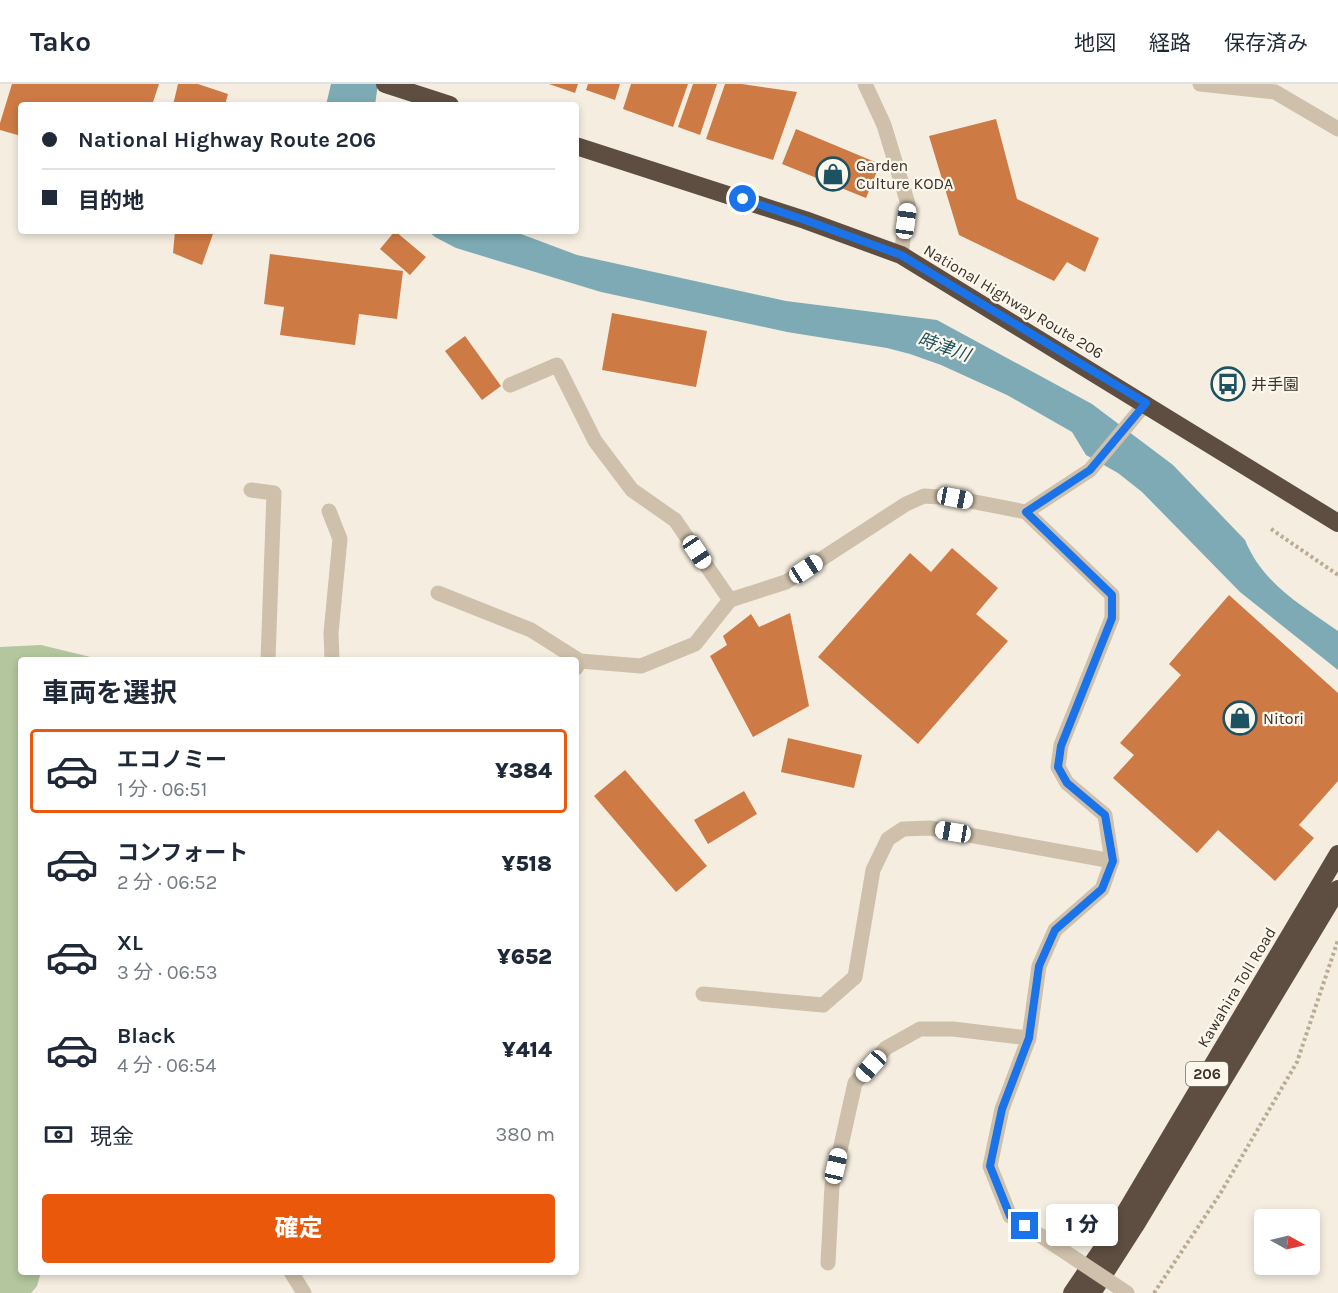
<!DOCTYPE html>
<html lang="ja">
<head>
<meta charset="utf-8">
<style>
	:root { --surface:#fff; --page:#f2f2f3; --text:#1f2937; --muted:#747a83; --line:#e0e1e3; --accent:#ea580c }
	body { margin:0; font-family:Karla,"Noto Sans JP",sans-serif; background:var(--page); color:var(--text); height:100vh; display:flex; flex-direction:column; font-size:22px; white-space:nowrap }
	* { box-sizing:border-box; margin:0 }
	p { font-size:20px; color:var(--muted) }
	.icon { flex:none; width:33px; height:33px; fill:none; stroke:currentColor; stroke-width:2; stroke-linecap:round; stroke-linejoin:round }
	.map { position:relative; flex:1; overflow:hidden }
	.details { position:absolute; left:18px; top:573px; width:561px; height:618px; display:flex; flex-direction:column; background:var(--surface); border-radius:6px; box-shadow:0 3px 9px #0003 }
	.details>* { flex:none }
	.top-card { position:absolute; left:18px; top:18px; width:561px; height:132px; border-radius:6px; box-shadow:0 3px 9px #0003; display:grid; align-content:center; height:132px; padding:0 24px; background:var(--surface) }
	.needle { width:39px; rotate:98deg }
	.buttons { position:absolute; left:1254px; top:1125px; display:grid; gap:12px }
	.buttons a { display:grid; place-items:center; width:66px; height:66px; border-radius:6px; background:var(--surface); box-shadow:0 3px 9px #0003; font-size:30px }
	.end { position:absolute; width:27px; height:27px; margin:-14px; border:8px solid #1a73e8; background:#fff; box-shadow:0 0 0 3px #fff }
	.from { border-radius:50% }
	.bubble { position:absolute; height:42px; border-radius:6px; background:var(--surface); box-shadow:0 3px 9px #0003; font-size:20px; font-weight:800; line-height:42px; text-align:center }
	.car { position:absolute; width:18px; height:36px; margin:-18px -9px; border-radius:8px; box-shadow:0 0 4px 2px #0007; background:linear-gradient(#fff 24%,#345 0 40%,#fff 0 76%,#345 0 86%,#fff 0) }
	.top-card b { display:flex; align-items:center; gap:21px; height:57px; font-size:22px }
	.top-card b+b { border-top:2px solid var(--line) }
	.top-card i { width:15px; height:15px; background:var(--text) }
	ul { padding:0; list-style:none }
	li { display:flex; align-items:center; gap:18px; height:84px; margin:0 12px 9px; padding:0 12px; border:3px solid transparent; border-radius:6px }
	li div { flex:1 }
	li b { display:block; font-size:22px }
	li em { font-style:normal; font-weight:800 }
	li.on { border-color:var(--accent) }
	li>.icon { width:54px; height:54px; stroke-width:1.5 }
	h2 { padding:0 24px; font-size:27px; line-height:72px }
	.pay { display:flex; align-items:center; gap:15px; height:66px; padding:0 24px; font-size:22px }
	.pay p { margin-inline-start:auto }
	.cta { display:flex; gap:12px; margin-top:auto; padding:12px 24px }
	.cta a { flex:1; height:69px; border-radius:6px; background:var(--accent); color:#fff; font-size:24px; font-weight:800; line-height:69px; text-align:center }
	header { display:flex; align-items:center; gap:36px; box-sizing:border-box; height:84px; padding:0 30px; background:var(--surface); border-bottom:2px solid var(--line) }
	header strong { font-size:28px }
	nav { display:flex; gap:33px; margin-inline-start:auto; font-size:21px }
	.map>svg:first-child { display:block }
</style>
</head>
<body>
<header>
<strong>Tako</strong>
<nav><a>地図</a><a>経路</a><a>保存済み</a></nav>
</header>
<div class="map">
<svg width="1338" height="1209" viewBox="0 0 1338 1209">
	<rect width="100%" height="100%" fill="#f5eee0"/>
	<!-- green -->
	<path fill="#b3c69e" d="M41 561 103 576H21V1188H41L37 1202 31 1209H0V563Z"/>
	<!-- water -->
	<path fill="#7daab4" d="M331 0H378L375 21H326Z
		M428 147H513L577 171 786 217 937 236 1092 320 1173 381 1245 456C1263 500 1301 521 1338 547V586L1240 508 1142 408 1118 389 1086 371 1072 348 1007 311 941 281 910 270 887 264 787 248 601 208 456 164 435 153Z"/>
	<!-- building -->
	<path fill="#ce7a45" d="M12 0H159L152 21H21V52L0 46V39Z
		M178 0H198L228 10 225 21H173Z
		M549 0H578L575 9Z
		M588 0H620L615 16 586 6Z
		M631 0H688L673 43 623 25Z
		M693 0H717L700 51 678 43Z
		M725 0H742L797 8 773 76 706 55Z
		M996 35 1017 115 1099 154 1085 188 1067 178 1054 197 959 151 929 52Z
		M796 45 880 80 866 114 782 80Z
		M175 147H214L202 181 173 169Z
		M395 147 426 173 410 191 380 165Z
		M270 170 403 187 397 235 359 230 355 261 280 251 284 223 264 220Z
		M612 229 707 247 696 303 602 286Z
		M465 252 501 302 482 316 445 267Z
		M952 464 998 504 976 530 1008 557 918 660 818 573 910 469 931 488Z
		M1229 511 1338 609V697L1299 741 1314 754 1275 797 1218 746 1197 769 1113 694 1134 671 1120 659 1181 591 1169 580Z
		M790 529 809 622 753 653 710 572 727 561 723 552 751 530 759 543Z
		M788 654 862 671 854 704 781 688Z
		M625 686 707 782 676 808 594 712Z
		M744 707 757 730 708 760 694 736Z"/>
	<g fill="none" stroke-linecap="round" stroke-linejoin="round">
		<!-- path -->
		<path stroke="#bbaa94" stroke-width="4" stroke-dasharray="3 3" stroke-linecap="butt" d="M1271 445 1338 491
			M1154 1209 1220 1110 1297 978 1338 856"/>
		<!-- minor -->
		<path stroke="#cec0aa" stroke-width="15" d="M865 0 884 41 908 120 901 171
			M1200 0 1275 8 1338 45
			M510 301 557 281 595 357 632 406 675 436 730 516
			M251 406 274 409 268 576
			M329 427 340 455 331 549 332 576
			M1026 428 1090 386 1146 319
			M438 509 531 546 580 577
			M576 584 580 577 641 582 695 560 730 516 786 498 906 420 924 412 955 414 1026 428 1112 511V534L1061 661 1058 683 1067 699 1105 731 1112 777 1102 805 1055 846 1039 882 1029 954 1002 1025 990 1082 1010 1132 1041 1152
			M703 910 823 921 855 893 873 786 888 755 903 745 930 744 1112 777
			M828 1179 832 1102 855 999 886 964 920 945H953L1029 954
			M291 1188 304 1209"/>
		<!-- highway -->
		<path stroke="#5d4e41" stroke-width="18" d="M385 0 450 21
			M576 62 805 136 901 171 1338 439
			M1072 1209 1113 1149 1338 770
			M1092 1209 1135 1142 1338 805"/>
		<!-- minor-bridge -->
		<path stroke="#cec0aa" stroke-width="15" d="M1041 1152 1127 1209"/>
	</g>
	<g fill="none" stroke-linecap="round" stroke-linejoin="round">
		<!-- route -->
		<path stroke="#1a73e8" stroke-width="8" d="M743 115 805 136 901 171 1146 319 1090 386 1026 428 1112 511V534L1061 662 1058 683 1067 699 1105 731 1113 777 1102 805 1055 846 1039 882 1029 954 1002 1025 990 1082 1010 1132 1025 1142"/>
	</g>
	<!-- icons -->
	<defs>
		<g id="shop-ring" transform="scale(1.725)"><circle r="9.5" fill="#fcf7ed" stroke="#1c5261" stroke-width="1.5"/><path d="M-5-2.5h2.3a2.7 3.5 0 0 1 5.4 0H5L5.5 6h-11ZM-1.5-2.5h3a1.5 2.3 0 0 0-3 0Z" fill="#1c5261"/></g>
		<g id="bus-ring" transform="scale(1.725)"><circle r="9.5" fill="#fcf7ed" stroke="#1c5261" stroke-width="1.5"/><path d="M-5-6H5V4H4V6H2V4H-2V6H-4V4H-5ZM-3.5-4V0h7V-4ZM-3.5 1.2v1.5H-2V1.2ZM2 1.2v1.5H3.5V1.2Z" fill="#1c5261"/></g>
	</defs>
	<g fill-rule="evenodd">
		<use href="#shop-ring" x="833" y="90"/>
		<use href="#bus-ring" x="1228" y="300"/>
		<use href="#shop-ring" x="1240" y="634"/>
	</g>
	<g text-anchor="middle" stroke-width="4.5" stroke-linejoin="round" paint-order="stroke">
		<!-- shield labels -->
		<rect fill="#fcf7ed" stroke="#766d64" stroke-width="1.5" x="1186" y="978" width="42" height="24" rx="4.5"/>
		<g font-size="15" font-weight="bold" fill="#3c322a">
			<text x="1207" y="995">206</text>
		</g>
		<!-- poi labels -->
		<g font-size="16" fill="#3c322a" stroke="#fcf7ed" text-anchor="start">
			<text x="856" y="87">Garden<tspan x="856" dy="18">Culture KODA</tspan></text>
			<text x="1251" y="306">井手園</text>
			<text x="1263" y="640">Nitori</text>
		</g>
		<!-- street labels -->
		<g font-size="16" fill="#3c322a" stroke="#fcf7ed">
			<text transform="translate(1014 217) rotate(31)" y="6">National Highway Route 206</text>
			<text transform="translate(1236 903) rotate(-59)" y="6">Kawahira Toll Road</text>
		</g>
		<!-- water labels -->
		<g font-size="18" font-style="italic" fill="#1c5261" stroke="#fcf7ed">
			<text transform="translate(944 263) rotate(19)" y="6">時津川</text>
		</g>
	</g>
</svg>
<div class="buttons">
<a><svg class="needle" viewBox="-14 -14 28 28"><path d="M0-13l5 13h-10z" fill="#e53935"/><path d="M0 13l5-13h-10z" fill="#747a83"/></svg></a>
</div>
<i class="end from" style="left:743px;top:115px"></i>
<i class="end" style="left:1025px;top:1142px"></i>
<div class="bubble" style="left:1046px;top:1120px;width:72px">1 分</div>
<i class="car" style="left:906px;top:137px;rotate:8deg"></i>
<i class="car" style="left:955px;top:414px;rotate:101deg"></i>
<i class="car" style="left:697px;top:468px;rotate:146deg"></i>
<i class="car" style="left:806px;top:485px;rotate:57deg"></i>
<i class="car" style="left:953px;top:748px;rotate:280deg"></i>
<i class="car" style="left:871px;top:982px;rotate:222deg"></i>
<i class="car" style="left:836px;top:1082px;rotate:13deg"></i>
<div class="top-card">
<b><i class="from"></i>National Highway Route 206</b>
<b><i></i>目的地</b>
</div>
<section class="details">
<h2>車両を選択</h2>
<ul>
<li class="on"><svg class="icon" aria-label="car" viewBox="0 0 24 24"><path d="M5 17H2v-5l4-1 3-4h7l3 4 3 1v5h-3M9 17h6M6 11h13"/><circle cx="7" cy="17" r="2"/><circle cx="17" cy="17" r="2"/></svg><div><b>エコノミー</b><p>1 分 · 06:51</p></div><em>¥384</em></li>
<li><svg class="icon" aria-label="car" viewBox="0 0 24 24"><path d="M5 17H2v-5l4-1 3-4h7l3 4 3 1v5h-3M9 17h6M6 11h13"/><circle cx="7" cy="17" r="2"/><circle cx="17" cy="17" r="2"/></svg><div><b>コンフォート</b><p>2 分 · 06:52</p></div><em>¥518</em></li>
<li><svg class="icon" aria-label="car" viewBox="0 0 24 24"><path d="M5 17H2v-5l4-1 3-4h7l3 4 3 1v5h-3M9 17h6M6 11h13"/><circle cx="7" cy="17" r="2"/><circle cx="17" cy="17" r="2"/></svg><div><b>XL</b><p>3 分 · 06:53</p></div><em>¥652</em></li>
<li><svg class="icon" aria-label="car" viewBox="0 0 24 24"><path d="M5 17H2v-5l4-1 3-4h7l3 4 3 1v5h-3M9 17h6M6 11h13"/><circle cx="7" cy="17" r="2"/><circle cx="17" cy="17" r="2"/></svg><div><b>Black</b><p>4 分 · 06:54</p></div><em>¥414</em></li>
</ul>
<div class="pay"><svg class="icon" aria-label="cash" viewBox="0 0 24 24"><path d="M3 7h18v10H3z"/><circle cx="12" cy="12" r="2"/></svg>現金<p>380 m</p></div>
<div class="cta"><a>確定</a></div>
</section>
</div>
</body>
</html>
